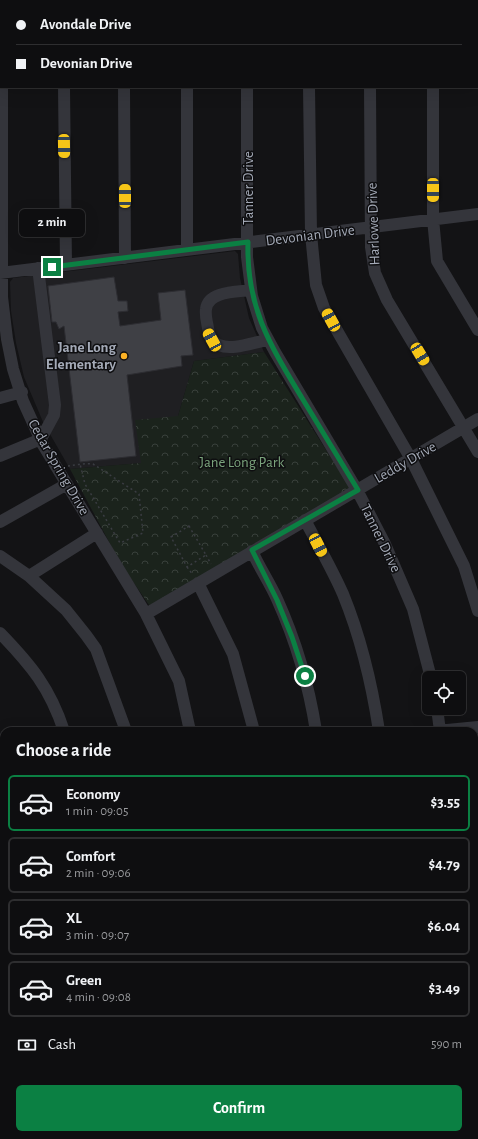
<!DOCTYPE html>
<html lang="en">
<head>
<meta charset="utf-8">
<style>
	:root { --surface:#0e0e10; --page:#171719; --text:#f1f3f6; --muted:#9b9c9f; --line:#2e2e30; --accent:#0b8043 }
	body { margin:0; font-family:"Alegreya Sans",sans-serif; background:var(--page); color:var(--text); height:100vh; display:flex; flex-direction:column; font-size:15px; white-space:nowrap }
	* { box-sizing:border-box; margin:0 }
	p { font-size:13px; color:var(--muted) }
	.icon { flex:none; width:22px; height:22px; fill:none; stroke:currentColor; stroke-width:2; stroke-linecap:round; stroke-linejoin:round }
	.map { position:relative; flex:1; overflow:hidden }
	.sheet { position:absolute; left:0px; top:727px; width:478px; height:412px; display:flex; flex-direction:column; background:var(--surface); border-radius:12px 12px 0 0; box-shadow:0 4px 16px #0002,0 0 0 1px var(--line) }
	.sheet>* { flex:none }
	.hud { position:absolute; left:0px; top:0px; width:478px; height:88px; box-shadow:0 4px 16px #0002,0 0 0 1px var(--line); display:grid; align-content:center; height:88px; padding:0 16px; background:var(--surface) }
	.fabs { position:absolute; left:422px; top:671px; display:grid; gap:8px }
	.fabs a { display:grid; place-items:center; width:44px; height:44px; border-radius:6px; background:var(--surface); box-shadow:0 4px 16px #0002,0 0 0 1px var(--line); font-size:20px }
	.end { position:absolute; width:18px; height:18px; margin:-9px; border:5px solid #0b8043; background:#fff; box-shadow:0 0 0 2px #fff }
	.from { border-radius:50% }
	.bubble { position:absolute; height:28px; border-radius:6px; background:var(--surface); box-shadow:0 4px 16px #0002,0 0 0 1px var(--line); font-size:13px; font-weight:600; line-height:28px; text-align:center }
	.car { position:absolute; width:12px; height:24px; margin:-12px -6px; border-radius:5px; box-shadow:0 0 3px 1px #0007; background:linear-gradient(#f5c518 24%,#345 0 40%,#f5c518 0 76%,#345 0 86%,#f5c518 0) }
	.hud b { display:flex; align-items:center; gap:14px; height:38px; font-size:15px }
	.hud b+b { border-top:1px solid var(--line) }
	.hud i { width:10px; height:10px; background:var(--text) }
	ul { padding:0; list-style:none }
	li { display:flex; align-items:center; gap:12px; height:56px; margin:0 8px 6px; padding:0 8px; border:2px solid var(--line); border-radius:6px }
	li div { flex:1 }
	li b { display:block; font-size:15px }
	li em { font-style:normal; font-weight:600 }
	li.selected { border-color:var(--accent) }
	li>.icon { width:36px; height:36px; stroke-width:1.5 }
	h2 { padding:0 16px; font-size:18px; line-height:48px }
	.pay { display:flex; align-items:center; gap:10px; height:44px; padding:0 16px; font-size:15px }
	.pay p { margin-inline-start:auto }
	.action { display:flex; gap:8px; margin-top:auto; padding:8px 16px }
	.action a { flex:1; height:46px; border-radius:6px; background:var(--accent); color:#fff; font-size:16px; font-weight:600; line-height:46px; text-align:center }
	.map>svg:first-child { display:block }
</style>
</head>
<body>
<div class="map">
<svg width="478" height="1139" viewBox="0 0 478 1139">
	<defs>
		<pattern id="park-crowns" width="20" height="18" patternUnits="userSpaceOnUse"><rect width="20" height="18" fill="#1b231c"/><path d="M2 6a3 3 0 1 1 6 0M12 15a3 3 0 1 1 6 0" fill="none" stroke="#39403b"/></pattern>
	</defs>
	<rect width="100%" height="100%" fill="#131315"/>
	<!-- built -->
	<path fill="#1f1f22" d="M235 251 238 254 240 278 249 318 264 352 194 361 178 416 142 463 70 469 43 422 24 377 16 343 11 311 10 282 13 278Z"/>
	<!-- park -->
	<path fill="url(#park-crowns)" d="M264 352 350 488 154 604 149 605 121 564 70 469 141 463 135 420 178 416 194 361Z"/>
	<!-- building -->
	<path fill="#3f4045" stroke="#2d2d32" d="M114 277 118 301H127L128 311 118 312 120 326 161 320 158 293 185 290 193 355 181 356 182 366 127 375 136 456 80 462 64 326 59 329 56 322H52L48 286Z"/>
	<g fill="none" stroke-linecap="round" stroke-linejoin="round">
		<!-- path -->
		<path stroke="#3a3c42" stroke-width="1.5" stroke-dasharray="2 3" stroke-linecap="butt" d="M68 466C76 465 85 463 93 464L139 494 143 533 120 543 85 484 80 464
			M189 526 206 555 187 567 171 537Z
			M206 555 211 564
			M187 567 193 575"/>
		<!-- minor -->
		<path stroke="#34353b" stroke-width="12" d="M1 0V1
			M63 0V1
			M124 0V1
			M187 0V1
			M247 0V1
			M370 0V1
			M433 0V1
			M310 1V0
			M2 87V297L7 339 13 369 23 401 43 445 146 614 179 681 190 731
			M64 87 66 265
			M124 87 125 258
			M187 87V250
			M247 87V257L252 296 262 328 275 352 357 490 385 544 413 609 431 678
			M309 87 311 234 316 285 324 308 411 459 464 566 478 611
			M370 87 371 247 375 273 387 300 478 452
			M433 87V219L437 261 478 330
			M0 273 478 214
			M251 290C237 292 208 291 206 309 205 315 207 322 208 328 209 335 212 342 219 345 232 351 254 342 268 340
			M0 398 22 392
			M0 456 41 439 54 415 55 405 38 268
			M305 520C318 545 332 569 343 594 361 638 372 685 379 731
			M0 522 67 484
			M252 551C259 567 270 583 277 599 296 641 309 686 316 731
			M0 556 29 576 66 610 86 635 96 649 126 731
			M29 576 97 533
			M198 583 233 654 254 731
			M146 614 478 419
			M0 633C31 665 50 688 64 731
			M437 708 440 731
			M437 731 478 727
			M0 740 4 754
			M474 787H478
			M0 866 4 855
			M0 964 4 960
			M0 984 4 988
			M474 1007 478 996
			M0 1052 4 1049
			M0 1132 4 1129
			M153 1135 157 1139
			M85 1139 89 1135
			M175 1139 179 1135
			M256 1139 259 1135
			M335 1139 338 1135
			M412 1139 414 1135"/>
	</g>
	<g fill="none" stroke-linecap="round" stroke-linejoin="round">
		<!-- route -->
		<path stroke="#0b8043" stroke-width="5" d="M52 267 248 242C246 307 270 345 302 398 321 429 339 459 358 490L252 550 277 600 292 637 305 676"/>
	</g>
	<!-- markers -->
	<circle fill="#fcb225" stroke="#0e0e10" stroke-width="1.5" cx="124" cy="356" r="4"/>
	<g text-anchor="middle" stroke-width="3" stroke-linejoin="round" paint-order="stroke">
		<!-- street labels -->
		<g font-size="15" fill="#a4aab7" stroke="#0e0e10">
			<text transform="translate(248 188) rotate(-90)" y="5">Tanner Drive</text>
			<text transform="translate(373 224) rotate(-92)" y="5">Harlowe Drive</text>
			<text transform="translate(310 235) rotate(-7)" y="5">Devonian Drive</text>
			<text transform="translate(405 462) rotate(-30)" y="5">Leddy Drive</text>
			<text transform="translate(59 467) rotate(60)" y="5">Cedar Spring Drive</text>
			<text transform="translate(381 538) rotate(64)" y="5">Tanner Drive</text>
		</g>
		<!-- poi labels -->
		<g font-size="15" font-weight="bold" fill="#a4aab7" stroke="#0e0e10" text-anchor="end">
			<text x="116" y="352">Jane Long<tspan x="116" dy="17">Elementary</tspan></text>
		</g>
		<!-- park labels -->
		<g font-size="15" fill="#7aa37c" stroke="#0e0e10">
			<text x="242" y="467">Jane Long Park</text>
		</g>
	</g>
</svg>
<div class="fabs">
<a><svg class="icon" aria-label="locate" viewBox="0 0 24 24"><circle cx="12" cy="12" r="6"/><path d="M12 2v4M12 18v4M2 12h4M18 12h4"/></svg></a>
</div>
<i class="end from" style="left:305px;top:676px"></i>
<i class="end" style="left:52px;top:267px"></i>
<div class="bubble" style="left:19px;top:209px;width:66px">2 min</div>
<i class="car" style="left:64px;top:146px;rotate:179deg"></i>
<i class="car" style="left:433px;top:190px;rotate:180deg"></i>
<i class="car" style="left:125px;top:196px;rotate:0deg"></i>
<i class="car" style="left:331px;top:320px;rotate:331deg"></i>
<i class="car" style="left:212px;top:340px;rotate:331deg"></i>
<i class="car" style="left:420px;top:354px;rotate:149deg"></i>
<i class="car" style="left:318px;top:545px;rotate:153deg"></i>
<div class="hud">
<b><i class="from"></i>Avondale Drive</b>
<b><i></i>Devonian Drive</b>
</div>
<section class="sheet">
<h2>Choose a ride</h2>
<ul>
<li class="selected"><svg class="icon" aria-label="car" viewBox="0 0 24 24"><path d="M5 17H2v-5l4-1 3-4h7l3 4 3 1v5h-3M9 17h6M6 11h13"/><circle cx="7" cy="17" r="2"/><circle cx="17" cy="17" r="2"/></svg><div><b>Economy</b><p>1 min · 09:05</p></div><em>$3.55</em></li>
<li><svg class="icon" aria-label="car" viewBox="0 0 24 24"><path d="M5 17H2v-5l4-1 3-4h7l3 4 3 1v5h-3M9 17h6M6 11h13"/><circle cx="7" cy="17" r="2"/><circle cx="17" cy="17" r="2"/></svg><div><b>Comfort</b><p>2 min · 09:06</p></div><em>$4.79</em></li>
<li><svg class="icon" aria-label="car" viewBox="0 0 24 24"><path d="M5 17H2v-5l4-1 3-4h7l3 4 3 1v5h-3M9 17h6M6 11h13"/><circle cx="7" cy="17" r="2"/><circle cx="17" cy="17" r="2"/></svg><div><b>XL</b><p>3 min · 09:07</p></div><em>$6.04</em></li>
<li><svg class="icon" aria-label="car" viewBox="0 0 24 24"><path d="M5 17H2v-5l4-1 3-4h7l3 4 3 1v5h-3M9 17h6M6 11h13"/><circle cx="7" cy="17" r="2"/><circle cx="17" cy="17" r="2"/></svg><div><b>Green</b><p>4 min · 09:08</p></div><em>$3.49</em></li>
</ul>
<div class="pay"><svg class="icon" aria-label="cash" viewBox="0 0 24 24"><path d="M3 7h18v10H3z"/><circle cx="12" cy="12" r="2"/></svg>Cash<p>590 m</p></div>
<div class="action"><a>Confirm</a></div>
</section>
</div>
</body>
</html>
